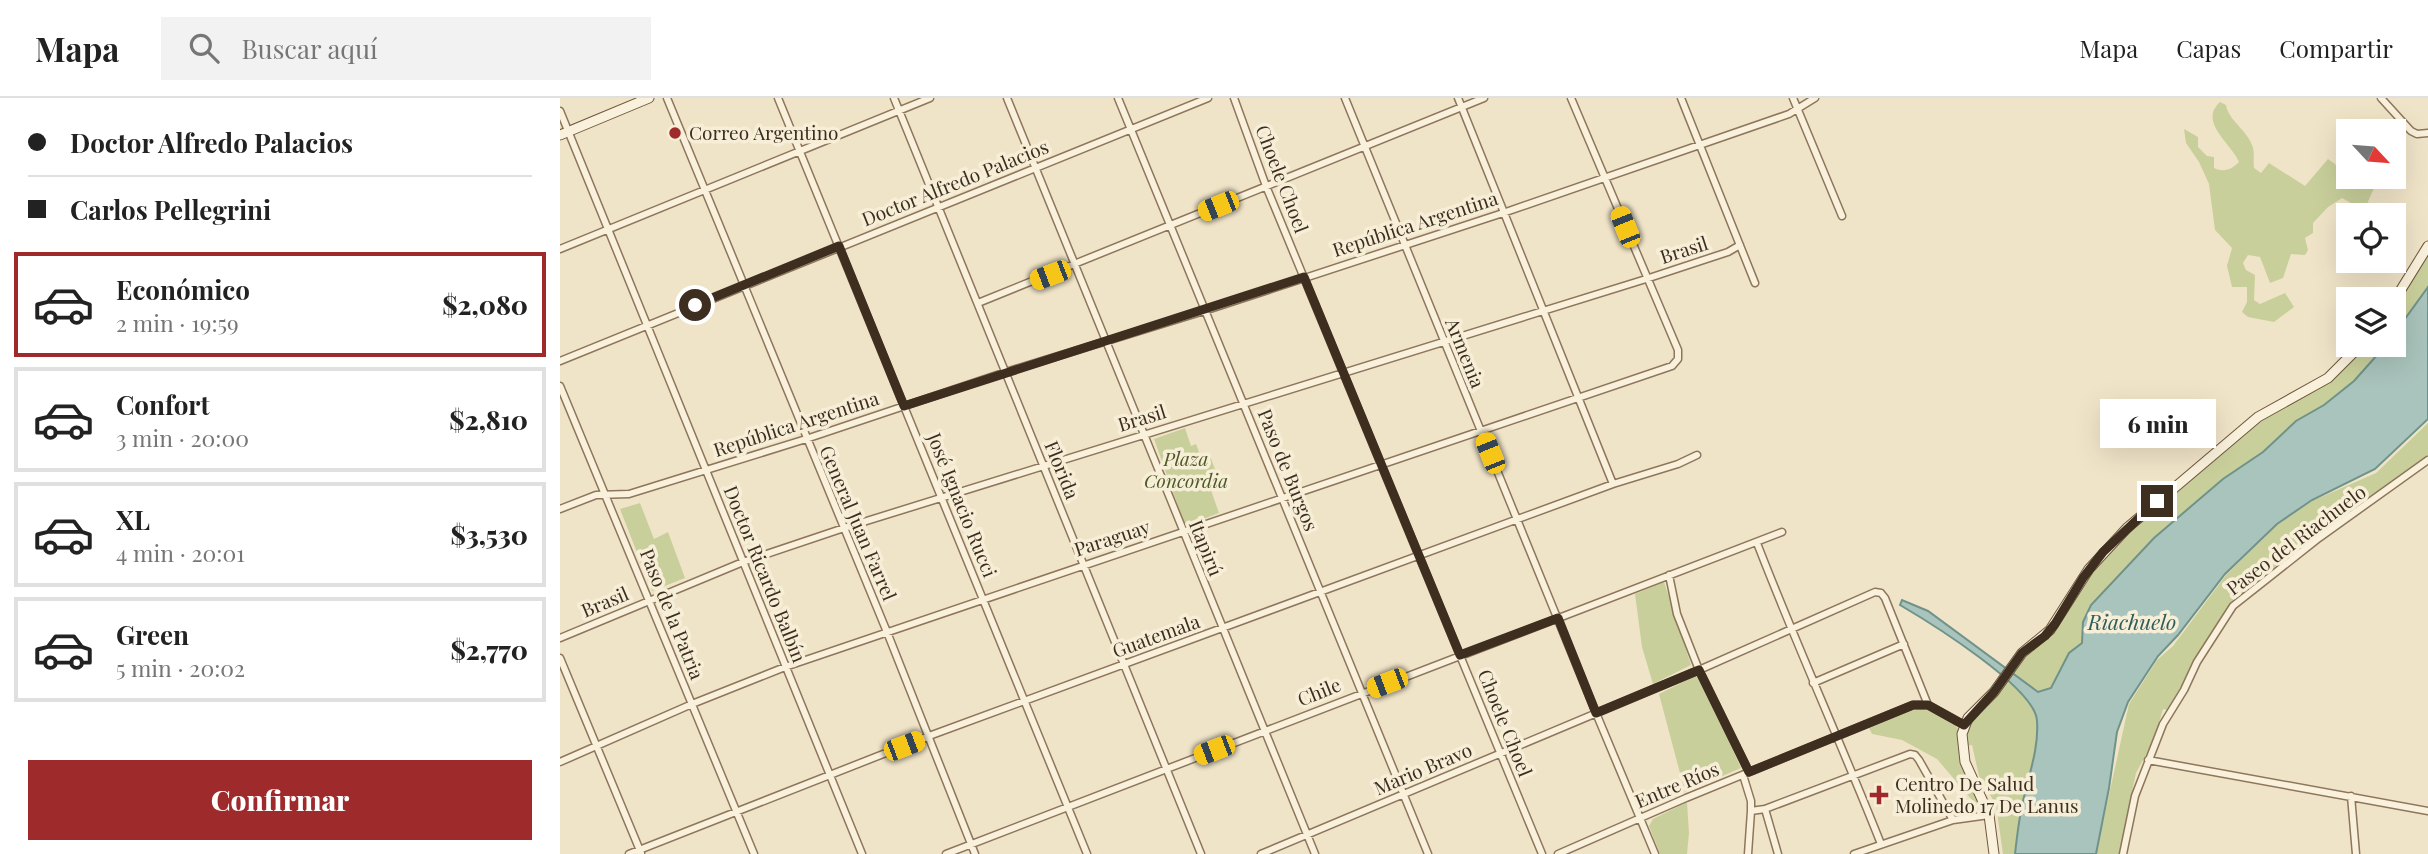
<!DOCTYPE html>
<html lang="es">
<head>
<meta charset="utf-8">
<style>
	:root { --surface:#fff; --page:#f2f2f2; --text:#222; --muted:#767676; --line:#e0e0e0; --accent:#9e2a2b }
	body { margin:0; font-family:"Playfair Display",serif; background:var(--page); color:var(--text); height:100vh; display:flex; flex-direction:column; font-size:26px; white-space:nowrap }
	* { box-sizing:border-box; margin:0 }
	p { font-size:23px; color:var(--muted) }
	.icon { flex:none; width:38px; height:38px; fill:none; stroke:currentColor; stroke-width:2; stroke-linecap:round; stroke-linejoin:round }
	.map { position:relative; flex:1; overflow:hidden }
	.side { display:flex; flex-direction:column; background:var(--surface); width:560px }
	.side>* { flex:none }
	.top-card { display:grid; align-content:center; height:154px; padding:0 28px; background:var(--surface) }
	.needle { width:46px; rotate:116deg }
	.tools { position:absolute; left:1776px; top:21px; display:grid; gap:14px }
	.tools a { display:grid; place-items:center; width:70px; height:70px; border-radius:0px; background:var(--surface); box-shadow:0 7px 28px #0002; font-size:35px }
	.end { position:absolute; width:32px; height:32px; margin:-16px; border:9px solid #3d2e20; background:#fff; box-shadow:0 0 0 4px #fff }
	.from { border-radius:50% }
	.bubble { position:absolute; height:49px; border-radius:0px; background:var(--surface); box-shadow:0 7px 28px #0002; font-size:23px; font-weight:800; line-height:49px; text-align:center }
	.car { position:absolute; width:21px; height:42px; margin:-21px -10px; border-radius:9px; box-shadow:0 0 5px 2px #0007; background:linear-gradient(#f5c518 24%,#345 0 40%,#f5c518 0 76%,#345 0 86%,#f5c518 0) }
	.top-card b { display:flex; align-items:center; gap:24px; height:66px; font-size:26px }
	.top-card b+b { border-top:2px solid var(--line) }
	.top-card i { width:18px; height:18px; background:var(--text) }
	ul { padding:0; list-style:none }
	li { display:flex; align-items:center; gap:21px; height:105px; margin:0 14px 10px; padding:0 14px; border:4px solid var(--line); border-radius:0px }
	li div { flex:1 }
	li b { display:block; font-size:26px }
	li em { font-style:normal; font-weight:800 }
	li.on { border-color:var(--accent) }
	li>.icon { width:63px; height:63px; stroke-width:1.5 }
	.button { display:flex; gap:14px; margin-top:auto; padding:14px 28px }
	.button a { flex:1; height:80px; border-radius:0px; background:var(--accent); color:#fff; font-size:28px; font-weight:800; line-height:80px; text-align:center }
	header { display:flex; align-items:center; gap:42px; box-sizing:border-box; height:98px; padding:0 35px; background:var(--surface); border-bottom:2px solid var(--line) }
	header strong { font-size:33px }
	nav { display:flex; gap:38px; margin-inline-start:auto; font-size:24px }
	.search { width:490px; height:63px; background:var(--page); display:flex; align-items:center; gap:18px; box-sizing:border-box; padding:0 24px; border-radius:0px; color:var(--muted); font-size:26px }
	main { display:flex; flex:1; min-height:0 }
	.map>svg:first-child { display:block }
</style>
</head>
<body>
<header>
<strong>Mapa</strong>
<div class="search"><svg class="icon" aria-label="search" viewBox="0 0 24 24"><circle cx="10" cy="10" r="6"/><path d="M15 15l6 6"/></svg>Buscar aquí</div>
<nav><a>Mapa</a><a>Capas</a><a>Compartir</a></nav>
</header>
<main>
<section class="side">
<div class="top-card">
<b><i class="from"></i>Doctor Alfredo Palacios</b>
<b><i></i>Carlos Pellegrini</b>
</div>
<ul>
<li class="on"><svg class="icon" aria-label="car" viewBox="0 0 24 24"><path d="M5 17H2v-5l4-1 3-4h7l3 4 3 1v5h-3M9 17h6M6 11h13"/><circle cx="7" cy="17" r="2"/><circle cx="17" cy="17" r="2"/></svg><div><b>Económico</b><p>2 min · 19:59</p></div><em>$2,080</em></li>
<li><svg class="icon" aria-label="car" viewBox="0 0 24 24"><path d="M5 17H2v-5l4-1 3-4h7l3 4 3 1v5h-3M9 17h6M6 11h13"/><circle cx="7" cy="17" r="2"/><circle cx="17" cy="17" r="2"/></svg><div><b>Confort</b><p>3 min · 20:00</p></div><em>$2,810</em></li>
<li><svg class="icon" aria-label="car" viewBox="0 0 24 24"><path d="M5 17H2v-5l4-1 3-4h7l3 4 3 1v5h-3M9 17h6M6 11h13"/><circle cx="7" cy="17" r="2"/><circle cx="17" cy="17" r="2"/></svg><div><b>XL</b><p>4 min · 20:01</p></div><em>$3,530</em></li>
<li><svg class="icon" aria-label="car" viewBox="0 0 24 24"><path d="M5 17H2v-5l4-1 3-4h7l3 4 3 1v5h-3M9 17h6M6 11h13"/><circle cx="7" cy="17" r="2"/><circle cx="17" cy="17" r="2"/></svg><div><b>Green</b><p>5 min · 20:02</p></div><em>$2,770</em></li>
</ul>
<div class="button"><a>Confirmar</a></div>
</section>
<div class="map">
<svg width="1868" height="756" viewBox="0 0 1868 756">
	<rect width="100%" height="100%" fill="#f0e4c8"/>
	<!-- green -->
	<path fill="#c9cf9b" d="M1660 4 1666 7C1669 23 1686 31 1692 47 1695 53 1693 63 1694 70L1701 75 1709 65 1745 88 1768 61 1775 66 1780 74 1788 73V79H1819L1806 108 1800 110 1782 100 1768 109 1753 125V135L1745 140 1748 152 1745 157 1731 156 1723 180 1710 185 1700 159 1688 157 1683 165 1686 172 1695 177 1694 202 1700 206 1725 195 1734 209 1714 224 1688 219 1682 214 1687 204V189H1672L1667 168 1672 150 1655 132 1649 86 1639 64 1626 45 1624 31 1638 39V49L1647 58 1654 59V70C1664 75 1672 71 1679 64 1671 45 1638 24 1660 4Z
		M1868 154V189L1834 236V208Z
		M1806 247H1826L1794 283 1764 307 1736 323 1703 354 1663 381 1594 440 1531 507 1523 524V545L1509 555 1491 590 1478 595 1452 576 1460 564 1494 534 1533 472 1556 444 1703 322 1770 283Z
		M1868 325V358L1828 390 1785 415 1745 444 1672 503 1611 605 1607 612 1603 611 1594 642 1576 675 1559 756H1536L1569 606 1597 562 1613 548 1666 477 1717 427 1752 403 1816 375Z
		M625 330 631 348 636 346 642 361 650 358 656 374 646 378 659 415 625 428 594 341Z
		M80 405 94 441 108 434 125 480 92 493 60 411Z
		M1104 484 1131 567 1093 586 1082 549 1075 496Z
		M1139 576 1181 670 1125 694 1099 596Z
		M1447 583 1465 599 1478 619 1477 644 1463 704 1455 756H1443L1436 707 1419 678 1412 647 1407 648C1404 620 1430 601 1447 583Z
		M1361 609 1394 626 1399 632 1425 714 1423 715 1377 661 1342 642 1312 636 1309 630Z
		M1127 704 1129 735 1127 756H1100L1089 728 1093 721Z"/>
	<!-- water -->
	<path fill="#a9c4bc" stroke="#6f938a" stroke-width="2" d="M1868 189V321L1815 371 1752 402 1717 426 1665 476 1618 537 1598 558 1568 604 1557 634 1549 690 1536 756H1455C1457 738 1459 720 1463 703 1469 676 1479 650 1477 623 1476 590 1369 524 1340 507L1342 502 1368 513 1478 594 1491 590 1509 555 1522 545 1523 524 1531 507 1594 440 1663 381 1703 354 1736 323 1764 307 1794 283 1826 247H1834V236Z"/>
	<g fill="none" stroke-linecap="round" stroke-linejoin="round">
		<!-- street casing -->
		<g stroke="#8d765c" stroke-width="9">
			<path id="street" d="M107 0 327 534 415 756
				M218 0 527 756
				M334 0 641 756
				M447 0 755 756
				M558 0 868 756
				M674 0 706 88 982 756
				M785 0 1036 615 1095 756
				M898 0 1053 386
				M1121 0 1195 185
				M1233 0 1282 118
				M1821 0 1851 33 1857 36 1868 35
				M0 13 302 756
				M0 151 370 0
				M418 205 924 0
				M0 263 648 0
				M0 288 194 756
				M0 411 36 397 69 396 246 341 446 274 644 213 943 115 1229 16 1255 0
				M1197 445C1236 546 1281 645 1321 746
				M1109 477 1117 516 1139 572 1189 674
				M0 540 183 464 284 430 1086 181 1168 154 1180 147
				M0 560 81 755
				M1253 585 1344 546
				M1588 662 1868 713
				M0 664 132 606 225 569 1112 268 1118 261V252L1011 0
				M1183 677 1191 703V713L1205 711 1218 756
				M1791 698 1796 756
				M1205 711 1350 656 1355 657 1359 662 1393 722
				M69 756 369 638 1053 386 1118 366 1137 357
				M386 756 1222 434
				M701 756 1139 572 1315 494 1321 495 1325 500 1368 607
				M998 756 1126 700 1353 607H1368L1404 627
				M1188 756 1191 713
				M1294 756 1393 722 1429 717
				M1563 756 1575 698 1603 626 1624 592 1637 564 1673 508 1759 440 1868 362"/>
		</g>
		<!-- secondary casing -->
		<g stroke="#6f573f" stroke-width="11">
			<path id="secondary" d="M0 37 89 0
				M1834 203 1868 148
				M1434 756 1429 717 1405 664 1402 636 1408 620 1434 594 1462 555 1490 532 1529 471 1567 430 1698 319 1768 280 1801 247"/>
		</g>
		<!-- street -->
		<use href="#street" stroke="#faf1dc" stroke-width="6"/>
		<!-- secondary -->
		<use href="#secondary" stroke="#faf1dc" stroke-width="9"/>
	</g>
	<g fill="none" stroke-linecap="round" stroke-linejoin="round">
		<!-- route -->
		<path stroke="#3d2e20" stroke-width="9" d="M135 207 279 148 344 308 744 179 900 557 998 520 1036 615 1139 572 1189 674 1353 607H1368L1404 627 1434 594 1462 555 1485 538 1495 526 1523 480 1543 454 1597 403"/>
	</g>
	<!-- markers -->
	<g fill="#9e2a2b" stroke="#f7eed8" stroke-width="2.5">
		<circle cx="115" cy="35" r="7"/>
		<path d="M1315.5 686.5h7v7h7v7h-7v7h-7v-7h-7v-7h7z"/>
	</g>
	<g text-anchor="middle" stroke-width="7" stroke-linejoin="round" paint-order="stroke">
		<!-- poi labels -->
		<g font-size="19" fill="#3d2e20" stroke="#f7eed8" text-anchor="start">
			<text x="129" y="42">Correo Argentino</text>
			<text x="1335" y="693">Centro De Salud<tspan x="1335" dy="22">Molinedo 17 De Lanus</tspan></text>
		</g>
		<!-- street labels -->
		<g font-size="19" fill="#3d2e20" stroke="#f7eed8">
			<text transform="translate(722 81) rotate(69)" y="7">Choele Choel</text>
			<text transform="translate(395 85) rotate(-22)" y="7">Doctor Alfredo Palacios</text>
			<text transform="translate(855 126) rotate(-18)" y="7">República Argentina</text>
			<text transform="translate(1124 152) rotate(-18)" y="7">Brasil</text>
			<text transform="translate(905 255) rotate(68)" y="7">Armenia</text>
			<text transform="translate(582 320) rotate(-17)" y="7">Brasil</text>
			<text transform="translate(236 326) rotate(-18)" y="7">República Argentina</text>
			<text transform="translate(502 372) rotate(68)" y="7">Florida</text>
			<text transform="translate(728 372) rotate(68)" y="7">Paso de Burgos</text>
			<text transform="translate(402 407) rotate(68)" y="7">José Ignacio Rucci</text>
			<text transform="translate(298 425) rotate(67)" y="7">General Juan Farrel</text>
			<text transform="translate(552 440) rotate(-18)" y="7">Paraguay</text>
			<text transform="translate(1736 442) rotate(-37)" y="7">Paseo del Riachuelo</text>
			<text transform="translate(646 450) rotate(68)" y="7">Itapirú</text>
			<text transform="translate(205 476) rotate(68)" y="7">Doctor Ricardo Balbín</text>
			<text transform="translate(45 504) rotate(-23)" y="7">Brasil</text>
			<text transform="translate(112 516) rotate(68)" y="7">Paso de la Patria</text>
			<text transform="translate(596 538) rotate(-20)" y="7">Guatemala</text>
			<text transform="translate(759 594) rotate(-22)" y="7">Chile</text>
			<text transform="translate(945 625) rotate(68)" y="7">Choele Choel</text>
			<text transform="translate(863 671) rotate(-23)" y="7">Mario Bravo</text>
			<text transform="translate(1117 687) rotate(-23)" y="7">Entre Ríos</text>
		</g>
		<!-- park labels -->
		<g font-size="19" font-style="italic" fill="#4d5a26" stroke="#f7eed8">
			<text x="626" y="368">Plaza<tspan x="626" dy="22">Concordia</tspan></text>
		</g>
		<!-- water labels -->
		<g font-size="21" font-style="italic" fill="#2f5d5a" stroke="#f7eed8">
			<text x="1572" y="532">Riachuelo</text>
		</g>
	</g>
</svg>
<div class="tools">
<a><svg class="needle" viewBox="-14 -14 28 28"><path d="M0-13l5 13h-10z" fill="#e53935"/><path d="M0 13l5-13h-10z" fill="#767676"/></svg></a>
<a><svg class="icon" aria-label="locate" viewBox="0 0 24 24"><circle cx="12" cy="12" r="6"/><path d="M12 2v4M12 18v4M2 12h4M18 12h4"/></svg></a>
<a><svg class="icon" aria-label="layers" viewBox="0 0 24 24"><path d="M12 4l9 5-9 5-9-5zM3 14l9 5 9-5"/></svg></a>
</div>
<i class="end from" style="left:135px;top:207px"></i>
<i class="end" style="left:1597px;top:403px"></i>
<div class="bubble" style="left:1540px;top:301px;width:116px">6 min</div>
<i class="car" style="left:658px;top:108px;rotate:248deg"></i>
<i class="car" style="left:1065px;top:129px;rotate:338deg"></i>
<i class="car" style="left:490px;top:177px;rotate:249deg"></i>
<i class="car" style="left:930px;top:355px;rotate:338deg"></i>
<i class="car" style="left:827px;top:585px;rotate:249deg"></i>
<i class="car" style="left:344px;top:648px;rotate:69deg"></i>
<i class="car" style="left:654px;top:652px;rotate:249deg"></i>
</div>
</main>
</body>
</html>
